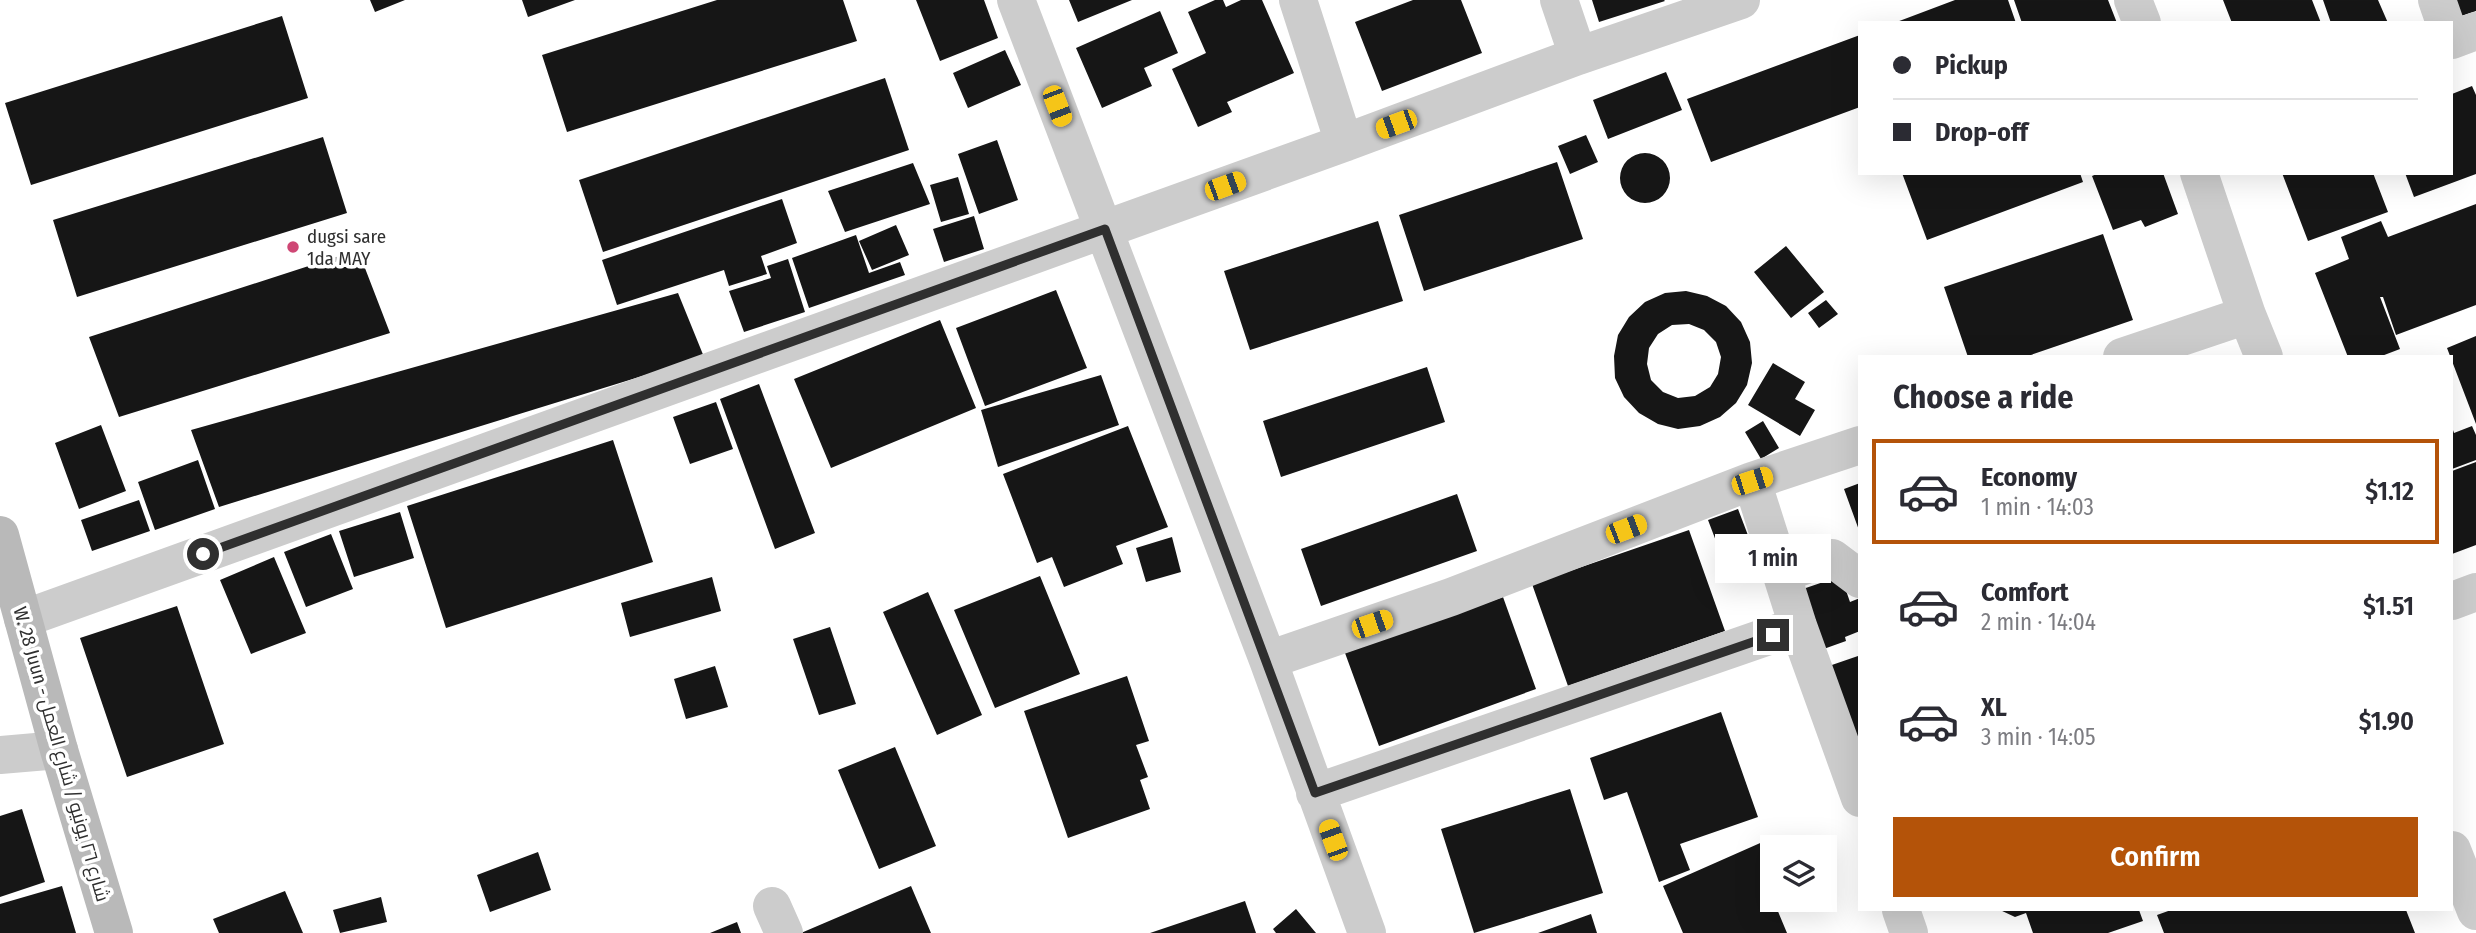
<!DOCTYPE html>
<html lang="en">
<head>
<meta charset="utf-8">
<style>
	:root { --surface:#fff; --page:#f2f2f3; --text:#2b2b33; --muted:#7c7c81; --line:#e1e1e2; --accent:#b45309 }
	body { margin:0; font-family:"Fira Sans Condensed",Cairo,sans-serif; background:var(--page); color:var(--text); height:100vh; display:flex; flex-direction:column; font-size:26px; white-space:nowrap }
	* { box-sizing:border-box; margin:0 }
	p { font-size:23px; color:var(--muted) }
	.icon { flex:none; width:38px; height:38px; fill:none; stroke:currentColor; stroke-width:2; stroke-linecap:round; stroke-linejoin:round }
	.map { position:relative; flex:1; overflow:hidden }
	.panel { position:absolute; left:1858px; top:355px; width:595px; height:556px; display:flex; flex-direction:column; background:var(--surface); border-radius:0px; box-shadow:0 7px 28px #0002 }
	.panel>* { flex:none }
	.banner { position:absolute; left:1858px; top:21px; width:595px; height:154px; border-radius:0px; box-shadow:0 7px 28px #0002; display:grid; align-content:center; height:154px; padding:0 35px; background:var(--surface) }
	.buttons { position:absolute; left:1760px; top:835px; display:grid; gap:14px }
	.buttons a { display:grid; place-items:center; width:77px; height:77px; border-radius:0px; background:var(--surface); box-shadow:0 7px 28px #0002; font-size:35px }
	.end { position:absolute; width:32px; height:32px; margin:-16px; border:9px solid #2f2f2f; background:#fff; box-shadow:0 0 0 4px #fff }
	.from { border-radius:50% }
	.bubble { position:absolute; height:49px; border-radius:0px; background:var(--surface); box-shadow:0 7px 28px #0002; font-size:23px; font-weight:600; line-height:49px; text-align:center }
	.car { position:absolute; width:21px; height:42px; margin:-21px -10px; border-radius:9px; box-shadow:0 0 5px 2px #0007; background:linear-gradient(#f5c518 24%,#345 0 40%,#f5c518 0 76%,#345 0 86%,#f5c518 0) }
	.banner b { display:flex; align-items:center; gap:24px; height:66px; font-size:26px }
	.banner b+b { border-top:2px solid var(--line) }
	.banner i { width:18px; height:18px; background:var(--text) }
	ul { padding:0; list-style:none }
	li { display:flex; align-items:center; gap:21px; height:105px; margin:0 14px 10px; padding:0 21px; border:4px solid transparent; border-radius:0px }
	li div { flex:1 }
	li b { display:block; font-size:26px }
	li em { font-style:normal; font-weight:600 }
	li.selected { border-color:var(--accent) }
	li>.icon { width:63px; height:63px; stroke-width:1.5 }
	h2 { padding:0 35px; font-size:32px; line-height:84px }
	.action { display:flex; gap:14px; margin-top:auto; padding:14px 35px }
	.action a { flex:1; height:80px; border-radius:0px; background:var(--accent); color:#fff; font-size:28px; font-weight:600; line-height:80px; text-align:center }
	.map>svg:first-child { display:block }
</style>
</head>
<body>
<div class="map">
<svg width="2476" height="933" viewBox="0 0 2476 933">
	<rect width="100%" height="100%" fill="#fff"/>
	<!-- building -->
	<path fill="#161616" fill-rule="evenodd" d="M370 0H405L375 12Z
		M522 0H575L528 17Z
		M717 0H843L857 41 567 132 542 55Z
		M916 0H984L998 38 940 61Z
		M1069 0H1132L1078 22Z
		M1215 0H1223L1226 7 1241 0H1262L1294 73 1227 102 1232 112 1198 127 1172 69 1206 53 1188 12Z
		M1413 0H1461L1482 53 1382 91 1355 22Z
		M1592 0H1664L1665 1 1599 22Z
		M1955 0H2008L2016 23H1894Z
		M2014 0H2108L2117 23H2022Z
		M2223 0H2312L2321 23H2232Z
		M2323 0H2378L2388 23H2331Z
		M2455 0H2476V11L2461 16Z
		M1160 11 1178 53 1144 68 1152 86 1102 108 1076 48Z
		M282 16 308 98 31 185 5 103Z
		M1860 35V107L1711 162 1687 99Z
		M1005 50 1021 85 968 108 953 73Z
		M1666 72 1682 110 1608 139 1593 100Z
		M885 78 909 150 603 252 579 180Z
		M2472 86 2476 95V174L2414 197 2405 173H2452V94Z
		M1586 135 1598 162 1570 174 1558 146Z
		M323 137 347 213 77 297 53 220Z
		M997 140 1018 200 979 214 958 154Z
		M1620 178a25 25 0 1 1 50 0a25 25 0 1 1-50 0Z
		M1557 162 1583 239 1424 291 1399 215Z
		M913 163 930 204 845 232 828 191Z
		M1902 173H2080L2083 182 1927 240Z
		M2099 173H2163L2178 214 2145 227 2141 220 2113 230 2092 176Z
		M2282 173H2373L2388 212 2308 241Z
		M958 177 969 214 941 222 930 185Z
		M782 199 797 243 761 256 767 274 729 286 724 270 617 305 602 260Z
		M2476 204V305L2396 335 2383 297H2380L2400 349 2379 357H2348L2315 273 2349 259 2341 237 2381 221 2388 237Z
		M974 216 984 249 944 262 933 229Z
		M1378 221 1403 301 1250 350 1224 271Z
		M896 225 909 255 872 270 859 241Z
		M2103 234 2133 320 2025 357H1968L1944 287Z
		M856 235 869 273 900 262 905 275 809 308 792 258Z
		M1786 246 1824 292 1791 318 1754 272Z
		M358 250 390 333 119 417 89 337Z
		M788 259 805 312 744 332 729 291 771 278 767 266Z
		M1056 290 1087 368 985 406 956 328Z
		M1686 291 1707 296 1726 306 1741 322 1750 342 1752 363 1747 385 1736 403 1720 417 1700 426 1678 429 1658 424 1639 413 1624 397 1615 378 1614 356 1618 335 1629 317 1645 302 1665 293ZM1689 324 1704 330 1716 342 1721 357 1718 374 1710 387 1695 396 1678 398 1663 392 1651 380 1647 364 1649 348 1658 334 1672 325Z
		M678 293 704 357 219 507 191 430Z
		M1826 300 1838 314 1819 328 1808 313Z
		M940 320 976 408 831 468 794 379Z
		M2476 336V424L2447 348Z
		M1773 363 1805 382 1795 399 1815 410 1800 436 1748 405Z
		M1427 367 1445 422 1281 477 1263 421Z
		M1101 375 1119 425 998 467 981 410Z
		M759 384 815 533 775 549 720 399Z
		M716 402 733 449 690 464 673 417Z
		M1763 421 1779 448 1761 459 1745 432Z
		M101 425 126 491 79 509 55 443Z
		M1128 426 1168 527 1116 546 1123 564 1064 587 1052 557 1037 563 1003 474Z
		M2472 426 2476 435V460L2452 469V427L2454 433Z
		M613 440 653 562 446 628 407 506Z
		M198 460 215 509 155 530 138 482Z
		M2476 462V545L2452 554V471Z
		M1860 483V533L1844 489Z
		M1457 494 1477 551 1321 606 1301 549Z
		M139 500 150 531 92 551 81 520Z
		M1738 509 1760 567 1730 578 1708 520Z
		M400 512 414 558 354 577 339 531Z
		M1689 530 1725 631 1568 686 1532 584Z
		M331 534 353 589 306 607 284 552Z
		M1172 537 1181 572 1146 582 1136 548Z
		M274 557 306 633 251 654 220 580Z
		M1040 576 1080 674 995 708 954 610Z
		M1841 576 1850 602 1860 598V631L1845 637 1846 641 1818 651 1797 591Z
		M712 577 721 611 630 637 621 603Z
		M928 592 982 715 937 735 883 612Z
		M1503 597 1536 689 1379 746 1345 653Z
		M177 606 224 744 127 777 80 638Z
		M830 627 856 704 819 715 793 639Z
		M1858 656 1860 661V758L1826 667Z
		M715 666 728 707 686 719 674 679Z
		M1127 676 1149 741 1136 745 1148 777 1140 780 1150 809 1068 838 1024 711Z
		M1721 712 1758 817 1680 844 1690 870 1659 882 1627 792 1604 800 1590 758Z
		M895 747 936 846 879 869 838 770Z
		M1570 789 1603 893 1474 933 1441 829Z
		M22 809 45 882 0 897V816Z
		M1767 840 1773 853 1772 897 1787 933H1683L1663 886Z
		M538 852 551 890 490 912 477 875Z
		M62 886 76 933H0V904Z
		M911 886 931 933H801Z
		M285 891 303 933H219L213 919Z
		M381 897 387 922 340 933 333 910Z
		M1245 901 1256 933H1150Z
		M1296 909 1316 933H1276L1273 929Z
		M2000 910H2139L2143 921 2108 933H2033L2026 913 2015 917Z
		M2171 910H2406L2415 933H2164L2157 915Z
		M1591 914 1597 933H1538Z
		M737 922 741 933H710Z"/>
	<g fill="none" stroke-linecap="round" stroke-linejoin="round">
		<!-- street -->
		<path stroke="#ccc" stroke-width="38" d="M1016 0 1268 660 1367 933
			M1298 0 1344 143
			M1559 0 1578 56
			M2133 0 2142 23
			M2437 0 2445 23
			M2452 40 2476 31
			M2199 173 2247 315 2264 357
			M2122 357 2247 315
			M1752 481 1798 626 1860 798
			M1782 574 1825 558H1832L1860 579
			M2452 601 2476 592
			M23 619 1344 143 1578 56 1741 0
			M1268 660 1451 597 1752 481 1860 445
			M0 755 59 750
			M1315 793 1798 626
			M2452 850 2476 911
			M772 906 784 933
			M1901 910 1909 933"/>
		<!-- secondary -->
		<path stroke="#b9b9b9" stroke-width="38" d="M0 535 59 750 114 933"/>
	</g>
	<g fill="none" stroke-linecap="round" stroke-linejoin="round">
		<!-- route -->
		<path stroke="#2f2f2f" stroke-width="9" d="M203 554 1105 229 1315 793 1773 635"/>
	</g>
	<!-- markers -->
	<circle fill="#cf4775" stroke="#fff" stroke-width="2.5" cx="293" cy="247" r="7"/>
	<g text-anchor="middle" stroke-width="7" stroke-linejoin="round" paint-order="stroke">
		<!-- poi labels -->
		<g font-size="19" fill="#2f2f2f" stroke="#fff" text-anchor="start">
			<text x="307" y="243">dugsi sare<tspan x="307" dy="22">1da MAY</tspan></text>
		</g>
		<!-- street labels -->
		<g font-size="19" fill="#2f2f2f" stroke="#fff">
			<text transform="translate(62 754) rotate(74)" y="7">W. 28 Juun - شارع ٢٦ يونيو / شارع العمل</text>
		</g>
	</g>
</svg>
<div class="buttons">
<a><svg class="icon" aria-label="layers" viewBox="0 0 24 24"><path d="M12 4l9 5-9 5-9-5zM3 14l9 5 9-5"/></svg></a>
</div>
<i class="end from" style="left:203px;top:554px"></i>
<i class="end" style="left:1773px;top:635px"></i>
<div class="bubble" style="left:1715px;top:534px;width:116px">1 min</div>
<i class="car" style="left:1057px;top:106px;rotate:159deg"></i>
<i class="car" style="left:1396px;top:124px;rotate:250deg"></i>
<i class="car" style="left:1225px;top:186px;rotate:70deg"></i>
<i class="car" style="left:1752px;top:481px;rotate:72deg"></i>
<i class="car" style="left:1626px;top:529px;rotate:69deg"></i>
<i class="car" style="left:1372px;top:624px;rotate:71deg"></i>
<i class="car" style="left:1333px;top:840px;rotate:340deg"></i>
<div class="banner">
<b><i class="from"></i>Pickup</b>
<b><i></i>Drop-off</b>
</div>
<section class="panel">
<h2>Choose a ride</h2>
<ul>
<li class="selected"><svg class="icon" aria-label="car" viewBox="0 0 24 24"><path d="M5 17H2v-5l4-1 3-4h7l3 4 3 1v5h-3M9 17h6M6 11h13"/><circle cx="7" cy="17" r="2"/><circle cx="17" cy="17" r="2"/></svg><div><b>Economy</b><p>1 min · 14:03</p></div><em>$1.12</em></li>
<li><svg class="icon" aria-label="car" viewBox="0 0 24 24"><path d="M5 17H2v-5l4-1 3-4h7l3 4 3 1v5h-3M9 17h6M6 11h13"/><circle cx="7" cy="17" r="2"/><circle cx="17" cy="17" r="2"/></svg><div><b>Comfort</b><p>2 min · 14:04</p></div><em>$1.51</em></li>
<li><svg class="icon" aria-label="car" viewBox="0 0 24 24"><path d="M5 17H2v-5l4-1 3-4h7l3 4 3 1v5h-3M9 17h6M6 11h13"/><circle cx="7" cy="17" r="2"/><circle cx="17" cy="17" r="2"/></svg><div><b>XL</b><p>3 min · 14:05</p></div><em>$1.90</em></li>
</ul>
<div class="action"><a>Confirm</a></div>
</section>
</div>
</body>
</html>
